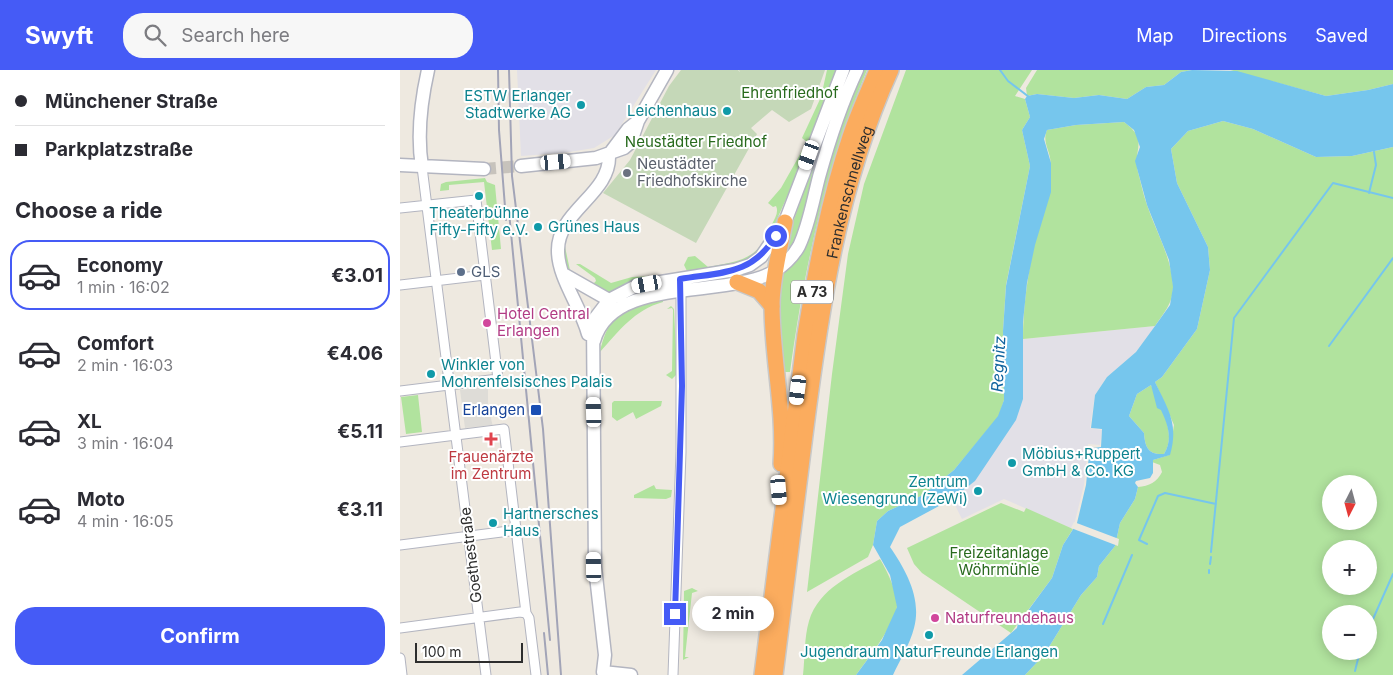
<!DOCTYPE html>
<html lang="en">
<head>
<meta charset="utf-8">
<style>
	:root { --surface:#fff; --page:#f7f7f7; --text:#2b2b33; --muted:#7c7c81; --line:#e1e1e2; --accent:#455bf6 }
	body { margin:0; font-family:Inter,sans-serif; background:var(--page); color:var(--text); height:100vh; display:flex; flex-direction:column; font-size:19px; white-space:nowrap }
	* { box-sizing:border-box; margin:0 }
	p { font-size:16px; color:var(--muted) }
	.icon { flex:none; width:28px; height:28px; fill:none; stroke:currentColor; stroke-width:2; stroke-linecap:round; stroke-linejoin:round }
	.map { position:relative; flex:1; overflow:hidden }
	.details { display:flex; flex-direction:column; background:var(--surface); width:400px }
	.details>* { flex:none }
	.top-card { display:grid; align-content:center; height:110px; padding:0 15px; background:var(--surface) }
	.needle { width:32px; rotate:186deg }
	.fabs { position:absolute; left:922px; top:405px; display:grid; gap:10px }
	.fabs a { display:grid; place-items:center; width:55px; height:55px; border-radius:50%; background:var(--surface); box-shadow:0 2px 12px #0003; font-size:25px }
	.scale { position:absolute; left:15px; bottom:12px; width:108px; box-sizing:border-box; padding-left:5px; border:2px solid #2d2d2d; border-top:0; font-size:14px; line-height:18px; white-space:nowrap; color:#2d2d2d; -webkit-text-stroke:4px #fff; paint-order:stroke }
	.end { position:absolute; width:22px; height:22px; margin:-11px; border:6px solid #455bf6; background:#fff; box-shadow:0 0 0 2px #fff }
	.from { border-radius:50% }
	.bubble { position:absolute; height:35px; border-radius:18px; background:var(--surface); box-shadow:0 2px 12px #0003; font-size:16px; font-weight:700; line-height:35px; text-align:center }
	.car { position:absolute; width:15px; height:30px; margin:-15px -8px; border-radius:6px; box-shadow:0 0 4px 1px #0007; background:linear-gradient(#fff 24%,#345 0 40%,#fff 0 76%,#345 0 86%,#fff 0) }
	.top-card b { display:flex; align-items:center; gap:18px; height:48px; font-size:19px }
	.top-card b+b { border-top:1px solid var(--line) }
	.top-card i { width:12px; height:12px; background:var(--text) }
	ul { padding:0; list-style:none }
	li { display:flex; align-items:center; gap:15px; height:70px; margin:0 10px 8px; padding:0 5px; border:2px solid transparent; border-radius:20px }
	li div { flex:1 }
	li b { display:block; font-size:19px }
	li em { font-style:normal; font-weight:700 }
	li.selected { border-color:var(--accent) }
	li>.icon { width:45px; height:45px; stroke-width:1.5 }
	h2 { padding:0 15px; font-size:22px; line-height:60px }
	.action { display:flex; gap:10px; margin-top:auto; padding:10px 15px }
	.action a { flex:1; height:58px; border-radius:20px; background:var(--accent); color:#fff; font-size:20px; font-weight:700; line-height:58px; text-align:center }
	header { display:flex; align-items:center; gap:30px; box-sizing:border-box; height:70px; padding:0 25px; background:var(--accent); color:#fff }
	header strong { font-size:24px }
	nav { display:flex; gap:28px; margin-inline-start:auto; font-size:18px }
	.search { width:350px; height:45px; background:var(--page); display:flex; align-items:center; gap:12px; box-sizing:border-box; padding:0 18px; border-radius:20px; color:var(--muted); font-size:19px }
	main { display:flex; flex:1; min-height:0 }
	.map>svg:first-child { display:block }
</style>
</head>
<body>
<header>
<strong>Swyft</strong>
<div class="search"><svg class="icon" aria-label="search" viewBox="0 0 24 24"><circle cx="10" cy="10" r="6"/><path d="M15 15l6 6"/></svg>Search here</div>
<nav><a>Map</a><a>Directions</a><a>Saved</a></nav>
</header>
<main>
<section class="details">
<div class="top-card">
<b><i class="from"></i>Münchener Straße</b>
<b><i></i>Parkplatzstraße</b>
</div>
<h2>Choose a ride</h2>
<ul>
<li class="selected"><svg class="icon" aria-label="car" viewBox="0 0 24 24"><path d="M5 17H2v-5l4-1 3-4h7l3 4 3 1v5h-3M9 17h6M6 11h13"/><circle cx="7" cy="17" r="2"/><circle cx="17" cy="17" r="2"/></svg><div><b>Economy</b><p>1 min · 16:02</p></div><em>€3.01</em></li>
<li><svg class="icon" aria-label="car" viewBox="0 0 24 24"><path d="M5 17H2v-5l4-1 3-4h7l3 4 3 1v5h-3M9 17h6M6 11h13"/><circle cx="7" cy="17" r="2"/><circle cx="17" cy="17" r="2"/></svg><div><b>Comfort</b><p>2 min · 16:03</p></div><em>€4.06</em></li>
<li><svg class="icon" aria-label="car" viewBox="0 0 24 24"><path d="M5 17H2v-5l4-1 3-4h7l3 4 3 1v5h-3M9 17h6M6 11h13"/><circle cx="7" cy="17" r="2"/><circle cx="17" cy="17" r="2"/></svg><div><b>XL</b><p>3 min · 16:04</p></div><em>€5.11</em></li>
<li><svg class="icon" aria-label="car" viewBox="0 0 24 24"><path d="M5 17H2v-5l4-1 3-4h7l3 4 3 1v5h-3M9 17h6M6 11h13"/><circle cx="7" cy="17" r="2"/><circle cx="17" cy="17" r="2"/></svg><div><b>Moto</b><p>4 min · 16:05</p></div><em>€3.11</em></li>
</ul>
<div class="action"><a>Confirm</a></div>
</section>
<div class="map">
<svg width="993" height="605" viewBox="0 0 993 605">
	<rect width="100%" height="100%" fill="#eee9e0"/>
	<!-- industrial -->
	<path fill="#e2e0e7" d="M117 0H256L215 65 194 78 163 83 121 86Z
		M755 256 736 282 707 307 695 325 690 358 702 360 700 375 688 374 684 415 673 459 604 429 562 449 552 429 575 411 623 329V269Z"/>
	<!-- green -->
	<path fill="#b1e39e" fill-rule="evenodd" d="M427 0H437L400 98 364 178 345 192 287 201 284 195 288 187 295 186 308 197C342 191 359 189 372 154 375 148 379 142 376 136L373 137 368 133 381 118 407 72 402 68 421 27Z
		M462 0H467C425 102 405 193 390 302H381L378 203 385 198Z
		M506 0H632L615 26 625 29 630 47 622 60 630 96 606 215 603 261 604 330 599 346 554 400 523 425 488 441 477 451 473 475 468 487 407 522 432 304 448 184 464 114Z
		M637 0H792L781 2 764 15 746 17 727 29 699 25 674 28 637 24 627 26 626 18Z
		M830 0H993V14L968 20 926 26Z
		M437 24 400 162 384 188C386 165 397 145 403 122 413 89 425 57 437 24Z
		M823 51 853 59 916 87 952 86 993 77V605H625L644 585 681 525 697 507 699 496 715 476 720 453 735 429 738 417C749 416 757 412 762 402L760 395 752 392 753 390 769 385 774 355 755 312 762 307 797 259 810 200 808 177 777 113 771 79 788 61ZM931 414H969V451H931ZM931 479H969V516H931ZM931 544H969V581H931Z
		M724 52C750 71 732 79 738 102 741 113 743 124 747 135 756 162 771 186 773 215 774 232 764 243 755 256L623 269C623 211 639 154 650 97 653 83 641 74 647 60L676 55Z
		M85 108 87 112 95 115 101 179 92 180 84 112 49 115V120L40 121 41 114 46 112Z
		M164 172 171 205 193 214 196 211 195 208 176 194H180L211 213 232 207 258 206 210 224C180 209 162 210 164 172Z
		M263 229V232C234 240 219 261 200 282 210 239 225 240 263 229Z
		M271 236 274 239 277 304 272 309 266 305 272 301 273 240 272 238 267 239Z
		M751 315C759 336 778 362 764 384 748 385 745 377 744 363L729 346 737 324Z
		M18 325 22 362 6 364 1 327Z
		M214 331H262L261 336 236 349 233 342 217 351 212 347V333Z
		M254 415 256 419 272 420 271 427 266 429 234 428V425Z
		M601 433 624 442 626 438 673 459 663 475 652 508 611 563 522 503 514 494 507 478Z
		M480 489C488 503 496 519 497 535 498 551 466 591 456 605H403C405 588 404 568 409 551 419 518 452 505 480 489Z
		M292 518 298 521 292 523 285 587H289L283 590 284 521Z"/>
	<!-- cemetery -->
	<path fill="#c5d8b8" d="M281 0H338L340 2 339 0H425L411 39 389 52 372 40 351 58 357 64 296 173 203 123 230 90 269 16Z"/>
	<!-- plaza -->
	<path fill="#dedcd7" d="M88 314V336L93 357 91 355 65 358 60 320 86 317Z"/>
	<!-- water -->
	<path fill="#76c6ed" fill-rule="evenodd" d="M792 0 837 1 926 26 968 20 993 14V77L952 86 916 87 853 59 823 51 788 61 771 79 777 113 808 177 810 200 797 259 762 307 755 312C768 339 779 354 770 385L753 390V403L750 408 736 411 735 413 738 417 735 429 720 453 715 476 699 496 697 507 681 525 644 585 625 605H562L617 558 619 548 624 546 652 508 663 475 677 453 686 415 689 385 693 378 701 377 702 359 691 358 695 325 707 307 736 282 755 256 770 235 773 217 769 190 747 135 735 91 740 77 734 60 724 52 676 55 647 60 644 69 651 93V122L635 175 627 213 623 252V329L616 350 575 411 552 429 500 457 490 477C506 500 522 529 514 558 510 574 500 590 493 605H456L482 570 497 537 490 505 473 475 477 451 488 441 523 425 554 400 598 346 604 330 603 261 606 216 630 96 622 60 630 47 625 29 627 26 637 24 674 28 699 25 727 29 746 17 764 15 781 2ZM751 315 757 338 761 340C768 355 773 369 764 384 748 385 745 377 744 363L729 346 737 324Z"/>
	<!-- pier -->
	<path fill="#eee9e0" d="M674 452 719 469 718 476 671 458Z"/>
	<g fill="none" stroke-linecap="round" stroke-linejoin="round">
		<!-- stream -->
		<path stroke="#76c6ed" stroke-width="2" d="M600 0 608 11 629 27
			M969 123 976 95 974 82
			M929 276 993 188
			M747 474 739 470 758 426 765 423 816 434
			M811 482 834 248 933 113 993 128
			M810 494 811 487
			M809 503V500
			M703 554 732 485
			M969 558 993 504
			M955 601 960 581"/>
		<!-- secondary-tunnel -->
		<path stroke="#c7c3bc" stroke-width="12" stroke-dasharray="12 6" stroke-linecap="butt" d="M84 99 121 96"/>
		<!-- street casing -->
		<g stroke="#b3b5c0" stroke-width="11">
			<path id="street" d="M22 97 86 605
				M0 138 76 130 98 309 0 321
				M0 215 85 205
				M0 372 104 359 126 543 129 548 136 605
				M0 475 117 460
				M0 558 120 542 126 543
				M0 588 2 605
				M273 605 281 382V217"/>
		</g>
		<!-- secondary casing -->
		<g stroke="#b3b5c0" stroke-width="15">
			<path id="secondary" d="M210 83 228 59 238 51
				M0 95 84 99
				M121 96 196 88 224 78 231 72 238 51 267 0
				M22 97C17 66 21 31 28 0
				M165 205 209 230 211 236
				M188 264C181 237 158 208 158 181 157 141 211 124 209 85
				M194 271C213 204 326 230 375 201 384 195 394 185 399 176 409 155 413 130 419 107 429 71 441 34 457 0
				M231 605 203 602 205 585 195 497 193 251 209 230 236 216 335 200 350 195 361 187 385 152 443 0"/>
		</g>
		<!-- highway casing -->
		<g stroke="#c8c8c8" stroke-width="18">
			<g id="highway">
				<path d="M337 212 359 221 372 236"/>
				<path d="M381 394C385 341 372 288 372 236 372 208 380 179 385 152"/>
				<path d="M362 605 405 265C416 198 428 132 450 67 457 45 468 22 477 0"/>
				<path id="s1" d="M375 605C385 525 395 445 405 365 421 238 438 118 491 0"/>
			</g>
		</g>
		<!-- street -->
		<use href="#street" stroke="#fff" stroke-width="9"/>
		<!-- secondary -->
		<use href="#secondary" stroke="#fff" stroke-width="12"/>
		<!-- highway -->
		<use href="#highway" stroke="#fbac5e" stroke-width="15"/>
		<!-- rail -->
		<path stroke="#a2a4b7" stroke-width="2" d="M98 0 99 60 106 150
			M109 0 112 106 143 359 161 605
			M109 142 150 570
			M144 563 148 605"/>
	</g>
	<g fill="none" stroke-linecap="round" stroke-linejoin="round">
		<!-- route -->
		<path stroke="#455bf6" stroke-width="6" d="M275 544 282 316 280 209C321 202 351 206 376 166"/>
	</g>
	<!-- markers -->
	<g fill="#0f9aa8" stroke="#fff" stroke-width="2">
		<circle cx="181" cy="35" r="5"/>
		<circle cx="327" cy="41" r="5"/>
		<circle cx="79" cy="126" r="5"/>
		<circle cx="138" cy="157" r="5"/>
		<circle cx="31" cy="304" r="5"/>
		<circle cx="612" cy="393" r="5"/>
		<circle cx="578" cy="421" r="5"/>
		<circle cx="93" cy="453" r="5"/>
		<circle cx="529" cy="565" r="5"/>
	</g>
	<circle fill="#6b7280" stroke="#fff" stroke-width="2" cx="227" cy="103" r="5"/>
	<circle fill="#5c6f8a" stroke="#fff" stroke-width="2" cx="61" cy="202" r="5"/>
	<g fill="#d1479c" stroke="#fff" stroke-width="2">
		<circle cx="87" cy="253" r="5"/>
		<circle cx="535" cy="548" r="5"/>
	</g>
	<rect fill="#1a4fb4" stroke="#fff" stroke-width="2" x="130" y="334" width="12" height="12" rx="2.5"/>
	<path fill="#e0444e" stroke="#fff" stroke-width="2" d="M88.5 361.5h5v5h5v5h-5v5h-5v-5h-5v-5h5z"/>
	<g text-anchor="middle" stroke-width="4" stroke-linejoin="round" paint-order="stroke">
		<!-- shield labels -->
		<rect fill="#fff" stroke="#6c6c6c" stroke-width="1" x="391" y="210.5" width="42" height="23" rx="4"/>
		<g font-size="14" font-weight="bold" fill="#2d2d2d">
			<text x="412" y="227">A 73</text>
		</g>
		<!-- park labels -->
		<g font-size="15" fill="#286a1d" stroke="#fff">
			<text x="390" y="28">Ehrenfriedhof</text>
			<text x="296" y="77">Neustädter Friedhof</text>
			<text x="599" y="488">Freizeitanlage<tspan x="599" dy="17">Wöhrmühle</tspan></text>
		</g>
		<!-- culture labels -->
		<g font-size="15" fill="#0d838f" stroke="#fff" text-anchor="start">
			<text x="171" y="31" text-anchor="end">ESTW Erlanger<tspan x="171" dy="17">Stadtwerke AG</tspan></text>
			<text x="317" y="46" text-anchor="end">Leichenhaus</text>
			<text x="79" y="148" text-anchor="middle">Theaterbühne<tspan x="79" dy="17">Fifty-Fifty e.V.</tspan></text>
			<text x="148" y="162">Grünes Haus</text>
			<text x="41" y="300">Winkler von<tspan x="41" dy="17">Mohrenfelsisches Palais</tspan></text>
			<text x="622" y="389">Möbius+Ruppert<tspan x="622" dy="17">GmbH &amp; Co. KG</tspan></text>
			<text x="568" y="417" text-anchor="end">Zentrum<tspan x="568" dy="17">Wiesengrund (ZeWi)</tspan></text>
			<text x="103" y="449">Hartnersches<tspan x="103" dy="17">Haus</tspan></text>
			<text x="529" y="587" text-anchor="middle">Jugendraum NaturFreunde Erlangen</text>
		</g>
		<!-- worship labels -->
		<g font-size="15" fill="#5b616d" stroke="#fff" text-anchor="start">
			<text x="237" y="99">Neustädter<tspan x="237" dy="17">Friedhofskirche</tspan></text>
		</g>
		<!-- street labels -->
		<g font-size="15" fill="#2d2d2d" stroke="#fff">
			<text dy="5" stroke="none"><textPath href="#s1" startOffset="489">Frankenschnellweg</textPath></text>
			<text transform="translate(71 485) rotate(-97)" y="5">Goethestraße</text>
		</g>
		<!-- service labels -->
		<g font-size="15" fill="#4e5e75" stroke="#fff" text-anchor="start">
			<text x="71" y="207">GLS</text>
		</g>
		<!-- hotel labels -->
		<g font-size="15" fill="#b23c85" stroke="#fff" text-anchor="start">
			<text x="97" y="249">Hotel Central<tspan x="97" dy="17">Erlangen</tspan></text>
			<text x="545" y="553">Naturfreundehaus</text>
		</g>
		<!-- transit labels -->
		<g font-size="15" fill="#164399" stroke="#fff" text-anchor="end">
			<text x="125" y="345">Erlangen</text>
		</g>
		<!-- health labels -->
		<g font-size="15" fill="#be3a42" stroke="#fff">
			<text x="91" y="392">Frauenärzte<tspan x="91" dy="17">im Zentrum</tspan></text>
		</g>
		<!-- water labels -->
		<g font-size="16" font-style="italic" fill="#10649e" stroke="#fff">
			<text transform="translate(598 294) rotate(-87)" y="6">Regnitz</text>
		</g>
	</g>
</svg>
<div class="fabs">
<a><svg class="needle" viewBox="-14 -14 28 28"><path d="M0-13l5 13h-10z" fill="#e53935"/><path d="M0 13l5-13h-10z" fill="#7c7c81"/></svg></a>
<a>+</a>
<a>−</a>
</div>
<div class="scale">100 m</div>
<i class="end from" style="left:376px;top:166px"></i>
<i class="end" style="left:275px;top:544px"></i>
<div class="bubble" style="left:292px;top:526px;width:82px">2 min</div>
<i class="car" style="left:409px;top:85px;rotate:200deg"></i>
<i class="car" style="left:156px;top:92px;rotate:85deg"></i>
<i class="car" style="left:247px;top:214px;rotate:260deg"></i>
<i class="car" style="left:398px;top:320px;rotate:187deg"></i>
<i class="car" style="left:194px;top:342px;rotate:358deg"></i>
<i class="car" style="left:379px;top:420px;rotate:175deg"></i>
<i class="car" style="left:194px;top:497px;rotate:359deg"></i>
</div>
</main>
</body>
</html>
